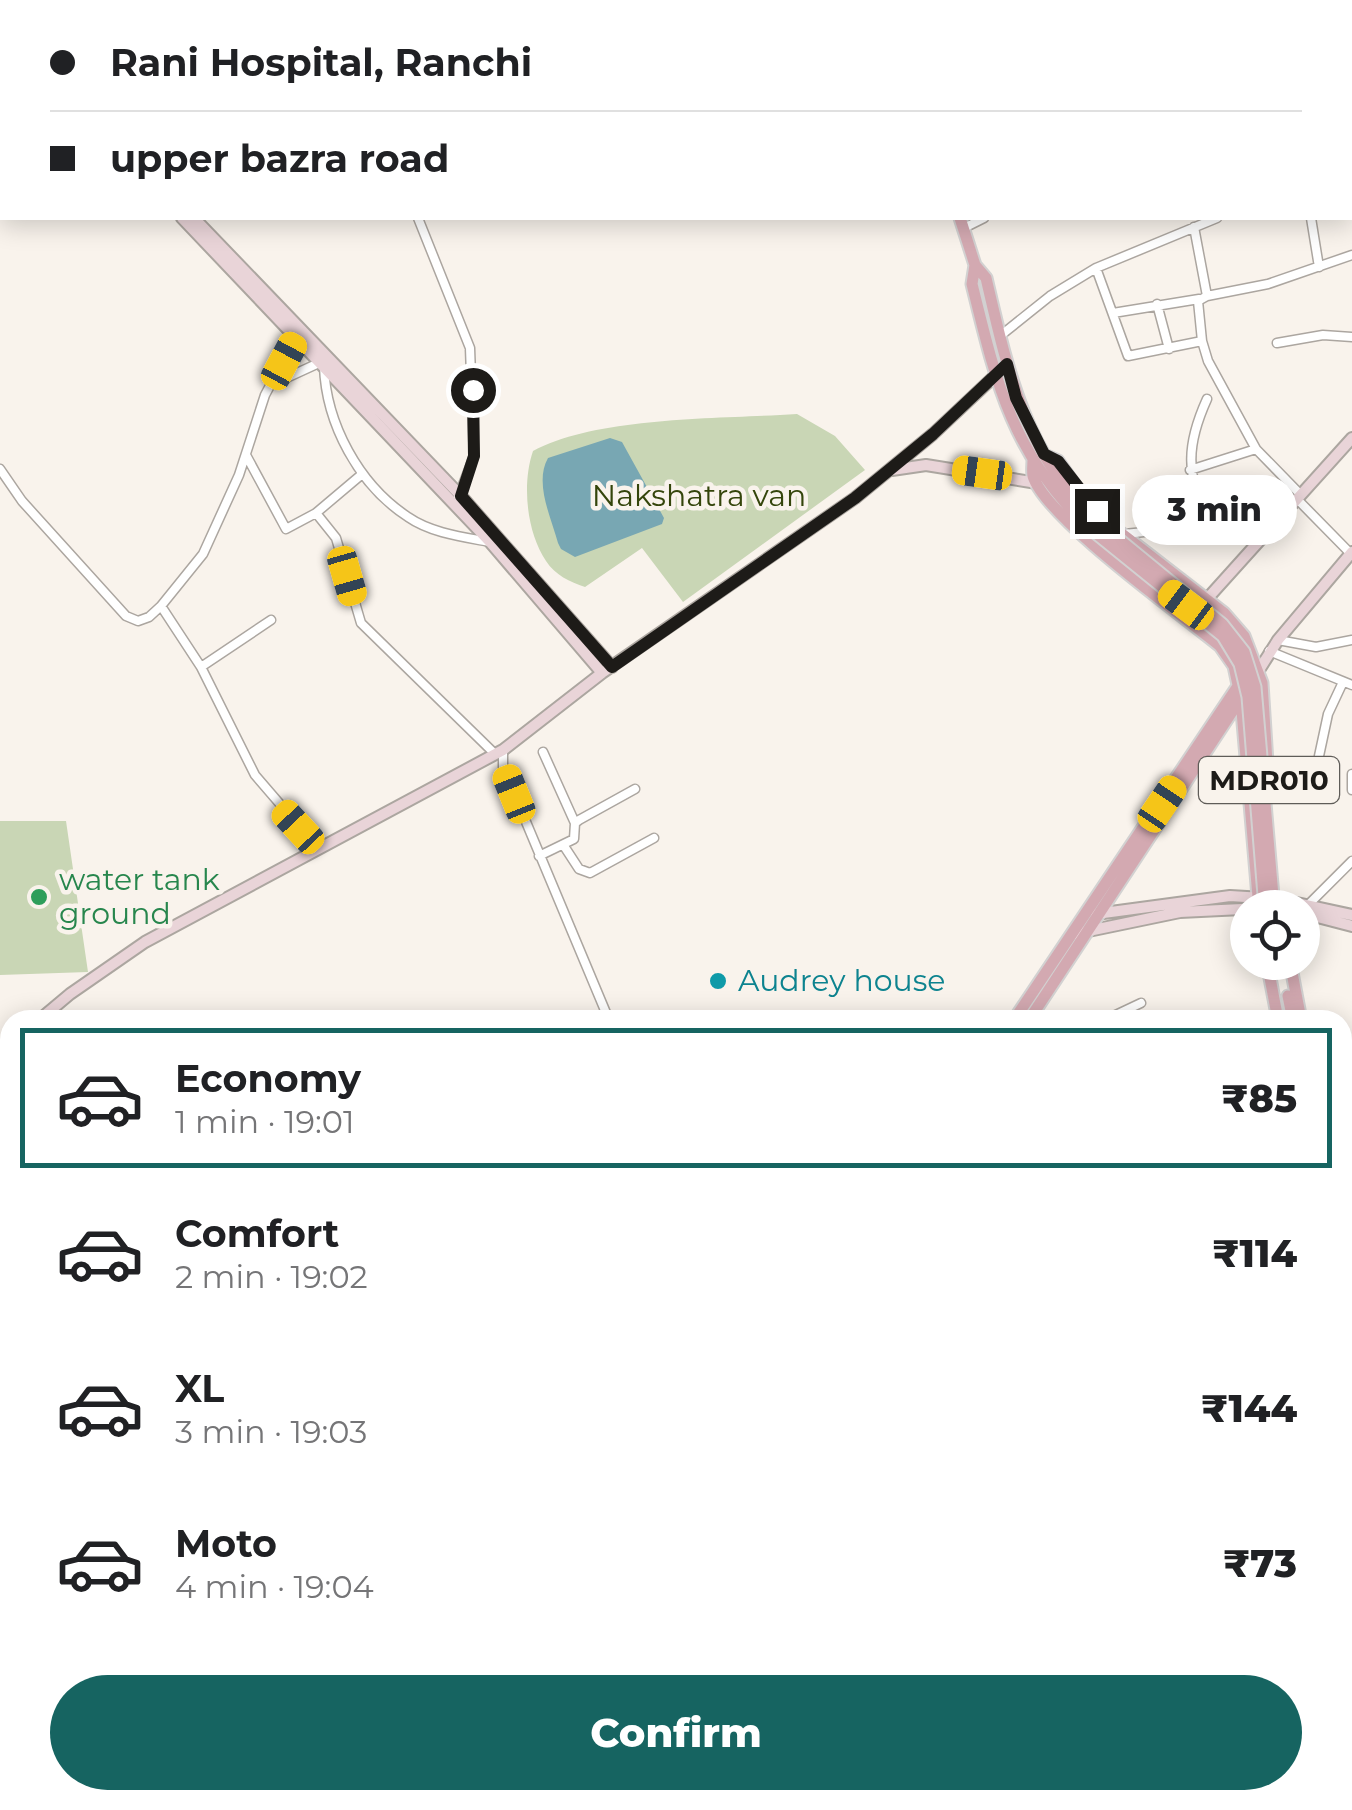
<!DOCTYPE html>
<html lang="en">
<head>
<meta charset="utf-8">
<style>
	:root { --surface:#fff; --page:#f2f2f2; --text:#202124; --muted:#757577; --line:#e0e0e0; --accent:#166461 }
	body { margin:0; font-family:Montserrat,sans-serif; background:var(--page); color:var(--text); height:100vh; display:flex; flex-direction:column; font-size:38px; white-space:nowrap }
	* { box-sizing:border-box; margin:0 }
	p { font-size:32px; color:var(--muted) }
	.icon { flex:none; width:55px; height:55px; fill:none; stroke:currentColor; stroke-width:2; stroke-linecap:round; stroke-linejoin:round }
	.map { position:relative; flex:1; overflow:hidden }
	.panel { position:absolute; left:0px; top:1010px; width:1352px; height:800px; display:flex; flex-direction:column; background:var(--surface); border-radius:30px 30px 0 0; box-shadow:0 5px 25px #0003 }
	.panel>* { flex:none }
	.top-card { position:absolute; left:0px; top:0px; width:1352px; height:220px; box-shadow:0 5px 25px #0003; display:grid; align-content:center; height:220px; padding:0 50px; background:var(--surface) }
	.controls { position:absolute; left:1230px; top:890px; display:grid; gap:20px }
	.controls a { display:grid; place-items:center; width:90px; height:90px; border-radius:50%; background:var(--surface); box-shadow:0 5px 25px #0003; font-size:50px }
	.end { position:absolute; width:45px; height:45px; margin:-22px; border:12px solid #1d1b18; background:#fff; box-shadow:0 0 0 5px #fff }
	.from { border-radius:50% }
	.bubble { position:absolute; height:70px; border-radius:35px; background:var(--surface); box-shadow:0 5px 25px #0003; font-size:32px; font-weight:800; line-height:70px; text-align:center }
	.car { position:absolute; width:30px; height:60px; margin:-30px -15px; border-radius:12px; box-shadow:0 0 8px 2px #0007; background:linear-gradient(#f5c518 24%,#345 0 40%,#f5c518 0 76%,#345 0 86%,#f5c518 0) }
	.top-card b { display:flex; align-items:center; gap:35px; height:95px; font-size:38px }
	.top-card b+b { border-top:2px solid var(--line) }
	.top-card i { width:25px; height:25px; background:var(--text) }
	ul { padding:18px 0 0; list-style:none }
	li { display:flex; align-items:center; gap:30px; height:140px; margin:0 20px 15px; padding:0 30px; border:5px solid transparent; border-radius:0px }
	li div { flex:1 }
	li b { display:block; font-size:38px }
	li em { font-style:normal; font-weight:800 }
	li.on { border-color:var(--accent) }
	li>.icon { width:90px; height:90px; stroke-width:1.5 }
	.button { display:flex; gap:20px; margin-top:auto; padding:20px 50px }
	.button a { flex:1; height:115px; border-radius:60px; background:var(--accent); color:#fff; font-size:40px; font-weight:800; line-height:115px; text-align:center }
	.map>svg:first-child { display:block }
</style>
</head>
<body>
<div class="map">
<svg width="1352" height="1810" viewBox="0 0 1352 1810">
	<rect width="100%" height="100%" fill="#f9f3ec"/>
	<!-- green -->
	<path fill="#c9d6b5" d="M797 414 835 436 865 470 683 602 642 548 585 587C570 582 555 575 546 561 526 531 522 483 533 451 598 416 721 419 797 414Z
		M0 821H66L88 972 0 975Z
		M10 1055V1377L0 1384V1064Z
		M362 1800H473L474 1810H363Z"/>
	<!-- water -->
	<path fill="#78a7b3" d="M610 438 622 442 664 518 662 524 575 557 561 549 558 543C551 517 534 483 548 458Z"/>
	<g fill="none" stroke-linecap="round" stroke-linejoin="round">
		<!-- street casing -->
		<g stroke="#aca6a0" stroke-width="11">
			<path id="street" d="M400 0V2
				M496 0 497 2
				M511 2 513 0
				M1171 2 1186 0
				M1275 2 1276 0
				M0 156 2 155
				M1350 167 1352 166
				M418 218 470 348 474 456 458 498
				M1311 218 1319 267
				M1194 227 1207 296
				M964 228 984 218
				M1096 268 1128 356 1202 341
				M1157 304 1169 349
				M1113 313 1199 299
				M297 335 265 395 239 475 203 554 161 606 201 667 255 775 317 847
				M1000 336 1050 296 1096 268 1217 218
				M1277 343 1323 335 1352 337
				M324 366C326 424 359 485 408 517 431 533 463 537 490 542
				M271 385 321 362
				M246 455 286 529 316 513 361 475
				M0 469 22 501 126 616 138 621 149 617 161 606
				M1190 470 1256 449
				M1300 494 1256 449 1208 361 1202 341 1198 301 1207 296 1268 284 1352 255
				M1297 499 1351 554
				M316 513 336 538 361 623 495 754
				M1205 526C1190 472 1183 452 1207 399
				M1124 534 1205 526 1288 510
				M1278 640 1316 647 1352 640
				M1269 651 1352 685
				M201 667 271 620
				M503 750V767L609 1020
				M543 752 575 823
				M1319 756 1328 714 1343 682
				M1352 774V790
				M564 846 579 869 590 873 654 838
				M539 856 574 839 575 823 579 820 635 789
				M1309 904 1352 861
				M1105 1020 1141 1003
				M1342 1086 1352 1084
				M1342 1176 1352 1174
				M1342 1499 1352 1497
				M1342 1540 1352 1539
				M2 1693 10 1725
				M1342 1732 1352 1731
				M268 1800 269 1810
				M499 1800 500 1810
				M1050 1800 1052 1810
				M1080 1800 1084 1810
				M1108 1800 1109 1810
				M1265 1800 1269 1810
				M1303 1800 1305 1810
				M33 1810 65 1802
				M319 1810 320 1800
				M832 1810 875 1804
				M1128 1810 1130 1800
				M1226 1810 1250 1800"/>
		</g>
		<!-- secondary casing -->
		<g stroke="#aca6a0" stroke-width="14">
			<path id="secondary" d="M931 0V2
				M676 2 682 0
				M0 49 2 51
				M0 62 2 64
				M182 218 490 542 602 673
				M194 218 461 496 612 667
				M892 470 926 465 1037 483
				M1207 599 1352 438
				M1259 670 1278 640 1352 552
				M1302 913 1352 926
				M1096 914 1230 896 1278 899 1352 915
				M1074 934 1180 912 1263 908
				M39 1020 70 994 145 942 503 750 602 673 855 498 933 434 999 372
				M0 1053 10 1045
				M1342 1377 1352 1378
				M0 1573 10 1598"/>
		</g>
		<!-- primary casing -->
		<g stroke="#d2d1d1" stroke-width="15">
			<path id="primary" d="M864 0 865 2
				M960 218 975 265 972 284C996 382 1012 453 1087 526
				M975 265 986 278C1007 368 1024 452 1094 519
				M1044 455 1058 461 1084 498 1117 530 1224 613 1244 636 1262 683 1269 794
				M1033 460C1033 463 1032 474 1033 476 1046 518 1181 614 1220 646L1234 666 1241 699 1259 908
				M1267 962 1278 1020
				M1290 962 1301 1020
				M1288 996 1293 1020
				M1014 1020 1240 683
				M1029 1020 1241 698
				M1342 1224 1352 1268
				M1342 1267 1352 1311
				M1342 1332 1352 1366
				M0 1675 10 1666
				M0 1694 10 1685"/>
		</g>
		<!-- street -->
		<use href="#street" stroke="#fff" stroke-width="8"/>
		<!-- secondary -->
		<use href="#secondary" stroke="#e9d4d8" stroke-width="10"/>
		<!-- primary -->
		<use href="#primary" stroke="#d3a9b1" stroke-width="11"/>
		<!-- primary-bridge casing -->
		<g stroke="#d2d1d1" stroke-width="15" stroke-linecap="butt">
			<path id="primary-bridge" d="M1094 519 1222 624 1244 652 1255 687 1274 908
				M1087 526 1223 636 1240 664 1248 697 1265 908
				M1342 1305 1352 1341"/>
		</g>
		<!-- primary-bridge -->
		<use href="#primary-bridge" stroke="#d3a9b1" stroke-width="11"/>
	</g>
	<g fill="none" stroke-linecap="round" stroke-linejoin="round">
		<!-- route -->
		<path stroke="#1d1b18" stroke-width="12" d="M473 390 474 456 461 496 612 667 855 498 933 434 1007 364 1016 398 1044 454 1058 461 1097 511"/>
	</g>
	<!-- markers -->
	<circle fill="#2e9e5b" stroke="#f9f3ec" stroke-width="4" cx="39" cy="897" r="10"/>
	<circle fill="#0f9aa8" stroke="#f9f3ec" stroke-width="4" cx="718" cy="981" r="10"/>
	<g text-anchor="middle" stroke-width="9" stroke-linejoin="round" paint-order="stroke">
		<!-- shield labels -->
		<rect fill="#f9f3ec" stroke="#5f5c58" stroke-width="2.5" x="1199" y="757" width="140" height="46" rx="8"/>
		<g font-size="28" font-weight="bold" fill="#1d1b18">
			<text x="1269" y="790">MDR010</text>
		</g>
		<!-- park labels -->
		<g font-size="30" fill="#34450b" stroke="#f9f3ec">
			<text x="699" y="506">Nakshatra van</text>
		</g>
		<!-- leisure labels -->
		<g font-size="30" fill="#27864d" stroke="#f9f3ec" text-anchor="start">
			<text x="59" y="890">water tank<tspan x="59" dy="34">ground</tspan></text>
		</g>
		<!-- culture labels -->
		<g font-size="30" fill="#0d838f" stroke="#f9f3ec" text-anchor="start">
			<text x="738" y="991">Audrey house</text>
		</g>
	</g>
</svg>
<div class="controls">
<a><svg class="icon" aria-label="locate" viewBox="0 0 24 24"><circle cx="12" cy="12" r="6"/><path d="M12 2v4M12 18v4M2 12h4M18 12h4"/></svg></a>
</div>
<i class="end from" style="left:473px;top:390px"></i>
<i class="end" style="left:1097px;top:511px"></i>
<div class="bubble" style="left:1132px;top:475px;width:165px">3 min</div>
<i class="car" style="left:284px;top:361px;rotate:28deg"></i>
<i class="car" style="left:982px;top:473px;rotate:278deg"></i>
<i class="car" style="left:347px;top:576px;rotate:164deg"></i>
<i class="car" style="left:1186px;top:605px;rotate:307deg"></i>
<i class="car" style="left:514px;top:794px;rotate:338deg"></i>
<i class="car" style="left:1162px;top:804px;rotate:34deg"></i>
<i class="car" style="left:298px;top:827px;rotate:317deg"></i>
<div class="top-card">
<b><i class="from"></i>Rani Hospital, Ranchi</b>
<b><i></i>upper bazra road</b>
</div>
<section class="panel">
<ul>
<li class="on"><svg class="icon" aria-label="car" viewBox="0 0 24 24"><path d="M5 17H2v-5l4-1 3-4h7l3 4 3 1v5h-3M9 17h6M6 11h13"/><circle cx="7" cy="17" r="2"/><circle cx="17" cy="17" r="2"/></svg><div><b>Economy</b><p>1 min · 19:01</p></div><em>₹85</em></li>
<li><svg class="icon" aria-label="car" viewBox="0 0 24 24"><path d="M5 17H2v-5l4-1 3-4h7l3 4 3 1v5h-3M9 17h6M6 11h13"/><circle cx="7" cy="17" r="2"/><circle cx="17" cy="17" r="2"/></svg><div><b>Comfort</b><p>2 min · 19:02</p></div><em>₹114</em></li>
<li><svg class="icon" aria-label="car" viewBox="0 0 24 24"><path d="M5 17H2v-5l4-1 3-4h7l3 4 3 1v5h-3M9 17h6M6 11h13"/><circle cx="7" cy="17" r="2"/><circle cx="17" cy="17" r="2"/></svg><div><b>XL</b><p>3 min · 19:03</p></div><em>₹144</em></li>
<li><svg class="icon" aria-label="car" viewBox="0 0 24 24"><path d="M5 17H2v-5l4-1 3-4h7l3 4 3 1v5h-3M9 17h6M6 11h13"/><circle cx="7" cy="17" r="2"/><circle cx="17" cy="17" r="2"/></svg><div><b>Moto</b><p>4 min · 19:04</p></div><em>₹73</em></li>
</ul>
<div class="button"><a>Confirm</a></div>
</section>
</div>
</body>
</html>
